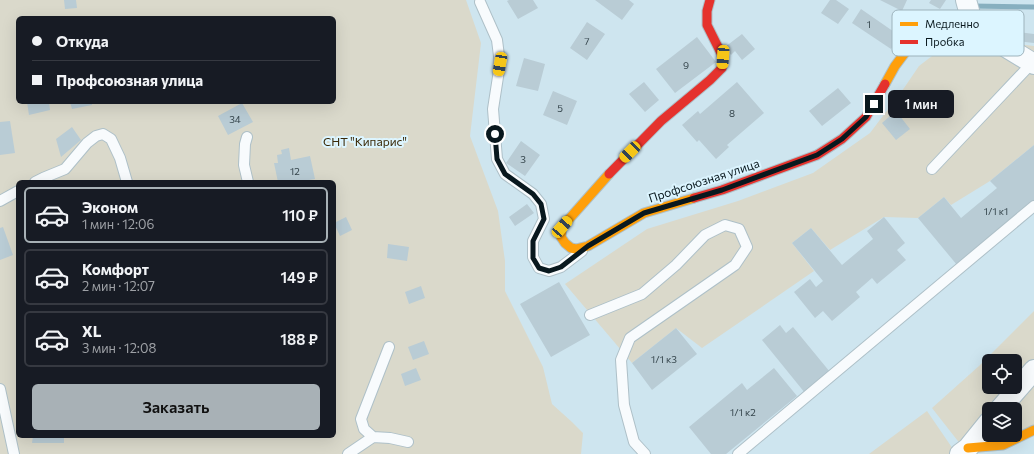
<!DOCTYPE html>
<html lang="ru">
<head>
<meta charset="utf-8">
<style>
	:root { --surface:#171b24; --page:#20242c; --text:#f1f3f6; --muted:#9ea1a6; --line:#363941; --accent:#a8b1b6 }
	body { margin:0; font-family:Commissioner,sans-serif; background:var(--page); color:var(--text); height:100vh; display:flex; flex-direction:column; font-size:15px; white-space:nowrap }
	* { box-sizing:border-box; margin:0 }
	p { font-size:13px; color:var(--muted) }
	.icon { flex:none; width:22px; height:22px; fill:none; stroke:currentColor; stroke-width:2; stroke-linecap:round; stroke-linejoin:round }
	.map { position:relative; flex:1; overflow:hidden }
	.details { position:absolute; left:16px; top:180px; width:320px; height:258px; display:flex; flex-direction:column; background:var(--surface); border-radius:6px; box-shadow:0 4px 16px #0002 }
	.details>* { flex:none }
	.hud { position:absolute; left:16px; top:16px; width:320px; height:88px; border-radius:6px; box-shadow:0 4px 16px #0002; display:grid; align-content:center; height:88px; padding:0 16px; background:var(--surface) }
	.controls { position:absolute; left:982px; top:354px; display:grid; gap:8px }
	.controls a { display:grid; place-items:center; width:40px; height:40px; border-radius:6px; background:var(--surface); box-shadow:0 4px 16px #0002; font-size:20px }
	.end { position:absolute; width:18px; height:18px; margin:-9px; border:5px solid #09181e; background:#fff; box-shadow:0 0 0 2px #fff }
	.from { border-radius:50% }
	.bubble { position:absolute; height:28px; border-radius:6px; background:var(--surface); box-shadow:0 4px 16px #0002; font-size:13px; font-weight:600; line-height:28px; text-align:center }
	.car { position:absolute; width:12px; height:24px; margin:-12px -6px; border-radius:5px; box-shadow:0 0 3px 1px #0007; background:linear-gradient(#f5c518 24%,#345 0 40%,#f5c518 0 76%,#345 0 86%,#f5c518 0) }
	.hud b { display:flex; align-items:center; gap:14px; height:38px; font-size:15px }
	.hud b+b { border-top:1px solid var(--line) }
	.hud i { width:10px; height:10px; background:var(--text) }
	ul { padding:7px 0 0; list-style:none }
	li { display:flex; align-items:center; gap:12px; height:56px; margin:0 8px 6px; padding:0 8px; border:2px solid var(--line); border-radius:6px }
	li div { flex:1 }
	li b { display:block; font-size:15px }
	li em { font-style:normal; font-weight:600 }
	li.selected { border-color:var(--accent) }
	li>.icon { width:36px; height:36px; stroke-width:1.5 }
	.primary-button { display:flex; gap:8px; margin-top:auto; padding:8px 16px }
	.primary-button a { flex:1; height:46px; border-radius:6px; background:var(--accent); color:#111; font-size:16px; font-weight:600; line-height:46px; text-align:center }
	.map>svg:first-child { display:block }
</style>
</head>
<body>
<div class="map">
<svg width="1034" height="454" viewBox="0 0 1034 454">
	<rect width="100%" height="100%" fill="#cee5ef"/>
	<!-- green -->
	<path fill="#dad9cb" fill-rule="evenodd" d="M0 0H466L481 43 470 136 498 211 505 261V291L543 367 552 404 572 422 583 433 581 454H0ZM18 18H334V102H18ZM18 182H334V436H18Z
		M975 23 997 42 1034 46V145L990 181 951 205 944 197 918 218 884 217 830 250 811 228 792 243 814 271 702 348 676 328 632 363 565 284 647 229 738 201 813 173 870 133 904 88 919 66Z
		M1034 311V430L1017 439 1003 445 968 448 961 445 932 408 979 366ZM989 361H1015V387H989ZM989 409H1015V435H989Z
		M927 411 953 449 949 454H869Z"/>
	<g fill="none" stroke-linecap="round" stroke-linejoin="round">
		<!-- stream -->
		<path stroke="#87afbf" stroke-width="5" d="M972 6 1034 7"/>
	</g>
	<!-- building -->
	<path fill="#b9ccd5" d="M64 0H76L77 8 65 9Z
		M509 0H533L538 8 518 19 507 1Z
		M595 0H629L634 4 622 20Z
		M830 0H836L849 9 838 24 821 13Z
		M880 0H907L902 11Z
		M931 0H946L940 9 929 3Z
		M861 9 900 36 891 49 852 23Z
		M587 22 605 34 587 60 570 48Z
		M1018 32 1034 34V43L1017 41Z
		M742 34 755 49 742 60 735 51 731 55 725 47Z
		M697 37 716 62 675 93 656 69Z
		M524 58 545 64 538 91 516 86Z
		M644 82 659 100 645 112 629 94Z
		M737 82 764 113 727 145 729 147 716 159 699 140 697 142 682 125 698 111 700 114Z
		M838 88 851 103 822 126 809 111Z
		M553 91 577 101 567 125 543 115Z
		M27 102H49L50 110 29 115Z
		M70 102H92V105L72 109Z
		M242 103 253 122 228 135 218 116Z
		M896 111 910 129 896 140 882 123Z
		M10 121 15 153 0 155V122Z
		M72 127 81 140 61 157 56 139Z
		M521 141 540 155 525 176 506 163Z
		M1034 145V202L957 265 918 218 944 197 961 218 997 188 990 181Z
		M289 148 291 160 310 156 315 179 297 182H278L274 163H278L277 155 282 154 281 150Z
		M527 204 534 213 515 226 509 217Z
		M346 217 352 230 340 236 334 223Z
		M884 217 905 243 897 250 906 260 877 284 872 278 856 292 860 297 832 321 823 311 815 318 794 292 810 279 816 287 823 281 792 243 811 228 842 265 873 239 867 231Z
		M3 227 13 255 0 260V228Z
		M388 244 409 247 407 261 387 258Z
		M559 282 590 335 551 357 520 304Z
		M421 286 425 298 409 304 405 292Z
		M780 325 786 333 793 327 830 372 805 393 762 340Z
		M676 328 697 354 652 390 632 363Z
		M424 341 429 354 413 360 408 347Z
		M416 368 421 380 405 386 401 374Z
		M774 368 797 396 726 454H711L689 427 742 383 747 390Z
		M33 436H64V443H32Z"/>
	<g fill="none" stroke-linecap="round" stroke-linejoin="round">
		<!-- lane casing -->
		<g stroke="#aec0c8" stroke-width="12">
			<path id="lane" d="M480 2 497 40 500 64 493 109 497 159 505 174 533 194 541 204 544 219 533 241V257L539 268 549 271 561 267 582 251
				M247 137 245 144 244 165 248 182
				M932 169 1032 63
				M35 182 43 178 65 169 87 143 96 136 103 134 111 139 120 158 127 182
				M0 201 18 191
				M590 315 642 294 676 265 705 235 725 225 739 229 747 247 735 265 630 338 621 360 624 405 634 442 645 454
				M0 389 14 454
				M373 437 364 429 361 419 389 347
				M348 454 373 437 390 438 408 442
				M738 454 1034 206"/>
		</g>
		<!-- street casing -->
		<g stroke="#aec0c8" stroke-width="22">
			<path id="street" d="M966 0 971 18 983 33 1034 64
				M1000 409 1034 370
				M960 454 968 448 989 422"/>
		</g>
		<!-- slow casing -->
		<g stroke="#aec0c8" stroke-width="11">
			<path id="slow" d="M885 84 895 66 907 50 931 34 952 23 971 18
				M609 174 562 227 561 237 565 243 571 248 576 249 588 246 644 213 694 198
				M968 448 1003 445 1034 430"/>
		</g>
		<!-- jam casing -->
		<g stroke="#aec0c8" stroke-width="11">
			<path id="jam" d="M609 174 661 121 710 80 722 68 723 57 707 25V11L710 0
				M694 198 722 190 817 155 842 139 866 117 885 84"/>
		</g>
		<!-- lane -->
		<use href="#lane" stroke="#f8fbfd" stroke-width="10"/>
		<!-- street -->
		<use href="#street" stroke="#f8fbfd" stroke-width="20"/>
		<!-- slow -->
		<use href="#slow" stroke="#ff9f0a" stroke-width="9"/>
		<!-- jam -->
		<use href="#jam" stroke="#e5322d" stroke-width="9"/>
	</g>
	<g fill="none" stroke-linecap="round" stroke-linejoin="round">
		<!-- route -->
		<path stroke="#09181e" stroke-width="5" d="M495 134 497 159 505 174 533 194 541 204 544 219 533 241V258L539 268 549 271 561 267 588 246 644 213 722 190 817 155 842 139 866 117 874 104"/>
	</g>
	<g text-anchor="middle" stroke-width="4" stroke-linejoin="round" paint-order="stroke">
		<!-- number labels -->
		<g font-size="10" fill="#35454c">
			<text x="869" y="28">1</text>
			<text x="587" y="45">7</text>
			<text x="686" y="69">9</text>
			<text x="560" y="112">5</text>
			<text x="732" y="117">8</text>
			<text x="235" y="123">34</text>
			<text x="523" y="163">3</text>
			<text x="295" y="175">12</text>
			<text x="996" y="215">1/1 к1</text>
			<text x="664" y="363">1/1 к3</text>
			<text x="743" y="416">1/1 к2</text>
		</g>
		<!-- park labels -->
		<g font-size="12" fill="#3b2a09" stroke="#dcf5ff">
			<text x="365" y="146">СНТ "Кипарис"</text>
		</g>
		<!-- street labels -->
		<g font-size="12" fill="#09181e" stroke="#dcf5ff">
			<text transform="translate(704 181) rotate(-18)" y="4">Профсоюзная улица</text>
		</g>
	</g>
	<!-- legend -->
	<rect x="892" y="10" width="132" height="46" rx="6" fill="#dcf5ff" stroke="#9db3bc" stroke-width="1"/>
	<rect x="900" y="22" width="18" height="4" fill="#ff9f0a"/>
	<rect x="900" y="40" width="18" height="4" fill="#e5322d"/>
	<g font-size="11" fill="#09181e">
		<text x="925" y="28">Медленно</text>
		<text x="925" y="46">Пробка</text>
	</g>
</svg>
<div class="controls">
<a><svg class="icon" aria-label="locate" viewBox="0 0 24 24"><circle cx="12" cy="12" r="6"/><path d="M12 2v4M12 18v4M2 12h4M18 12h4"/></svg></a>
<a><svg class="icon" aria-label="layers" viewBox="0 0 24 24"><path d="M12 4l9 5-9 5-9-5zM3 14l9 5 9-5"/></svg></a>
</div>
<i class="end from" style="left:495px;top:134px"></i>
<i class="end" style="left:874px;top:104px"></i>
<div class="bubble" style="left:888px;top:90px;width:66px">1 мин</div>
<i class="car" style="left:723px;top:57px;rotate:184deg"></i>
<i class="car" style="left:500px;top:64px;rotate:190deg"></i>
<i class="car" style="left:630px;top:152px;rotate:225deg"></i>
<i class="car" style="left:562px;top:227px;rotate:41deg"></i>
<div class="hud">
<b><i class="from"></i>Откуда</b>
<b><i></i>Профсоюзная улица</b>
</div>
<section class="details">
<ul>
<li class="selected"><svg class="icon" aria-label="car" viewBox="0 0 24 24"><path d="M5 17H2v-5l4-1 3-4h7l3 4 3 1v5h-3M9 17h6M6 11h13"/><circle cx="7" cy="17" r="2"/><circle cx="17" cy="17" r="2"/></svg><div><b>Эконом</b><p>1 мин · 12:06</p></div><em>110 ₽</em></li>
<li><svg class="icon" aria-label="car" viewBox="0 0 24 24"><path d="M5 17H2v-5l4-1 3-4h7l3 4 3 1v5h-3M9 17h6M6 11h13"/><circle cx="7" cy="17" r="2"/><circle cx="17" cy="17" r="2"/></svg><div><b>Комфорт</b><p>2 мин · 12:07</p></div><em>149 ₽</em></li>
<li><svg class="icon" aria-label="car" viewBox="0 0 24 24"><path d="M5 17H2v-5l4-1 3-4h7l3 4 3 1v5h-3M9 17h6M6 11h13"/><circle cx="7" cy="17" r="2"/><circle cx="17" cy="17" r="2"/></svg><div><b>XL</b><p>3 мин · 12:08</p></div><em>188 ₽</em></li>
</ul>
<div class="primary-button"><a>Заказать</a></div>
</section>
</div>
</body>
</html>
